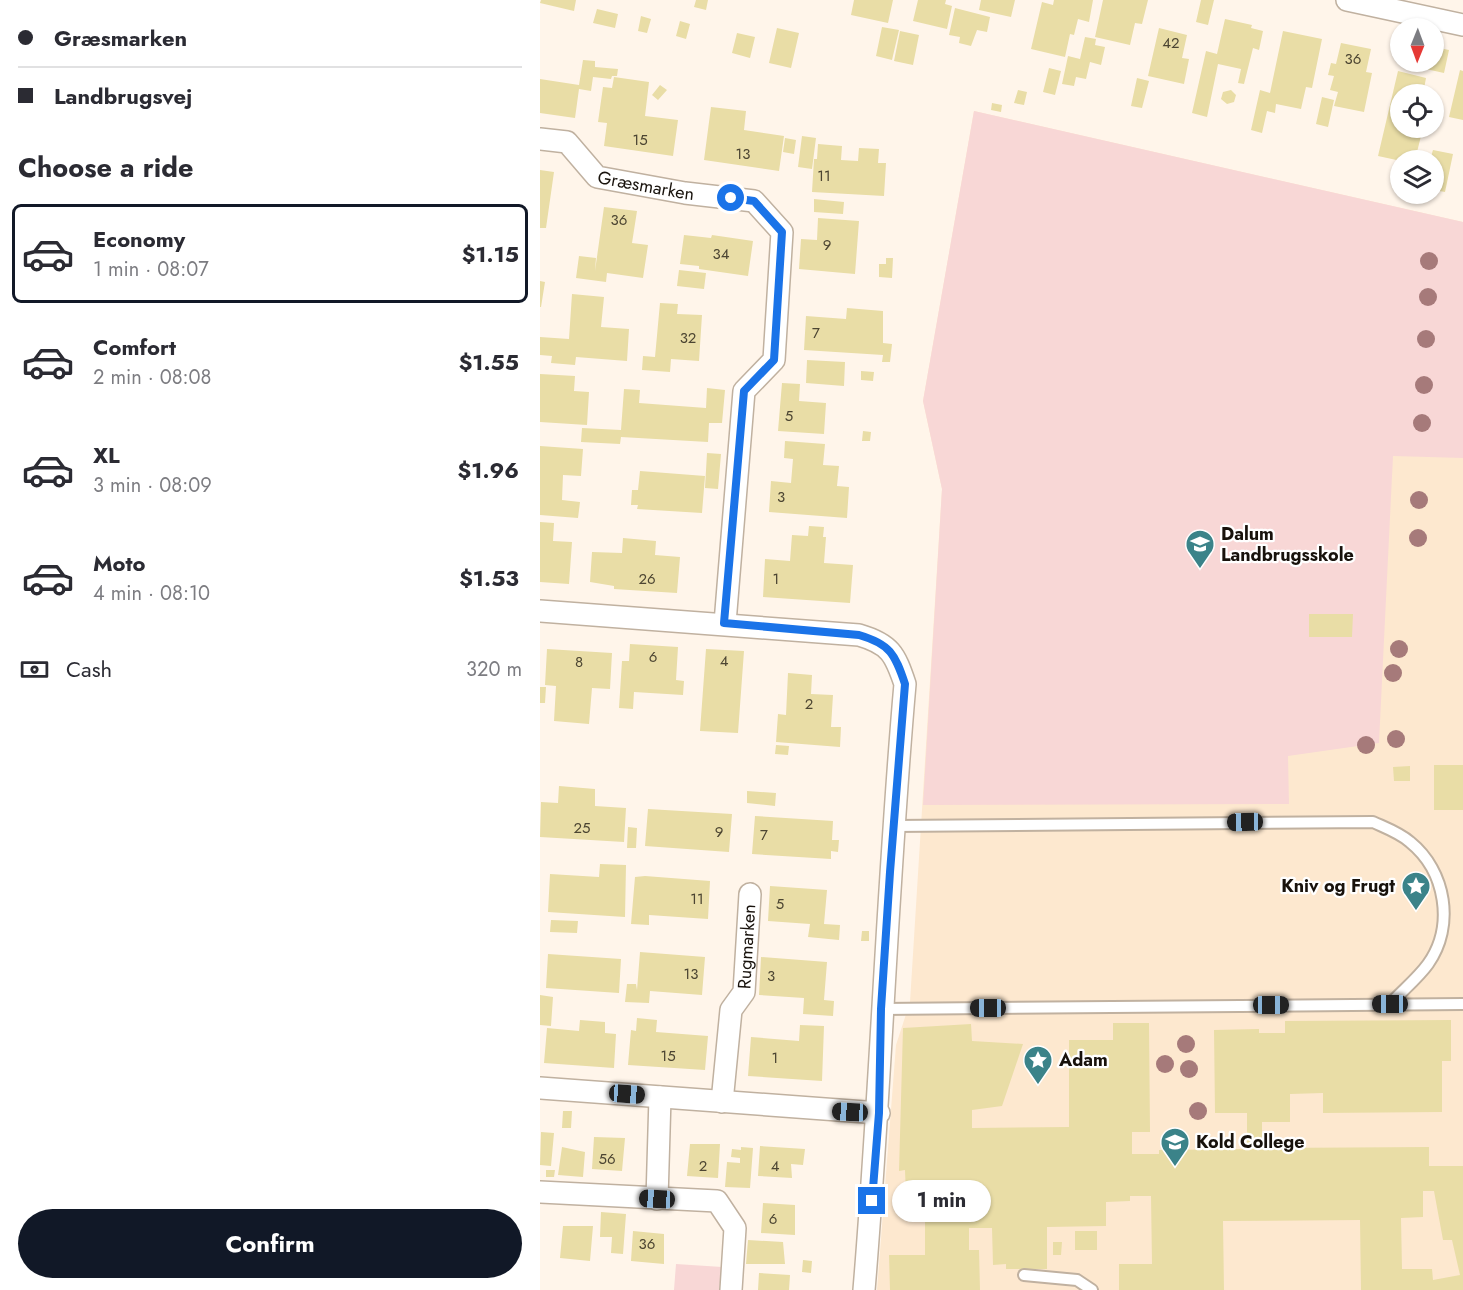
<!DOCTYPE html>
<html lang="en">
<head>
<meta charset="utf-8">
<style>
	:root { --surface:#fff; --page:#f2f2f3; --text:#2b2b33; --muted:#7c7c81; --line:#e1e1e2; --accent:#111827 }
	body { margin:0; font-family:Jost,sans-serif; background:var(--page); color:var(--text); height:100vh; display:flex; flex-direction:column; font-size:22px; white-space:nowrap }
	* { box-sizing:border-box; margin:0 }
	p { font-size:20px; color:var(--muted) }
	.icon { flex:none; width:33px; height:33px; fill:none; stroke:currentColor; stroke-width:2; stroke-linecap:round; stroke-linejoin:round }
	.map { position:relative; flex:1; overflow:hidden }
	.details { display:flex; flex-direction:column; background:var(--surface); width:540px }
	.details>* { flex:none }
	.top-card { display:grid; align-content:center; height:132px; padding:0 18px; background:var(--surface) }
	.needle { width:39px; rotate:181deg }
	.fabs { position:absolute; left:850px; top:18px; display:grid; gap:12px }
	.fabs a { display:grid; place-items:center; width:54px; height:54px; border-radius:50%; background:var(--surface); box-shadow:0 2px 4px #0004; font-size:30px }
	.end { position:absolute; width:27px; height:27px; margin:-14px; border:8px solid #1a73e8; background:#fff; box-shadow:0 0 0 3px #fff }
	.from { border-radius:50% }
	.bubble { position:absolute; height:42px; border-radius:21px; background:var(--surface); box-shadow:0 2px 4px #0004; font-size:20px; font-weight:700; line-height:42px; text-align:center }
	.car { position:absolute; width:18px; height:36px; margin:-18px -9px; border-radius:8px; box-shadow:0 0 4px 2px #0007; background:linear-gradient(#222 24%,#8ab4d8 0 40%,#222 0 76%,#8ab4d8 0 86%,#222 0) }
	.top-card b { display:flex; align-items:center; gap:21px; height:57px; font-size:22px }
	.top-card b+b { border-top:2px solid var(--line) }
	.top-card i { width:15px; height:15px; background:var(--text) }
	ul { padding:0; list-style:none }
	li { display:flex; align-items:center; gap:18px; height:99px; margin:0 12px 9px; padding:0 6px; border:3px solid transparent; border-radius:9px }
	li div { flex:1 }
	li b { display:block; font-size:22px }
	li em { font-style:normal; font-weight:700 }
	li.active { border-color:var(--accent) }
	li>.icon { width:54px; height:54px; stroke-width:1.5 }
	h2 { padding:0 18px; font-size:27px; line-height:72px }
	.pay { display:flex; align-items:center; gap:15px; height:66px; padding:0 18px; font-size:22px }
	.pay p { margin-inline-start:auto }
	.primary-button { display:flex; gap:12px; margin-top:auto; padding:12px 18px }
	.primary-button a { flex:1; height:69px; border-radius:36px; background:var(--accent); color:#fff; font-size:24px; font-weight:700; line-height:69px; text-align:center }
	main { display:flex; flex:1; min-height:0 }
	.map>svg:first-child { display:block }
</style>
</head>
<body>
<main>
<section class="details">
<div class="top-card">
<b><i class="from"></i>Græsmarken</b>
<b><i></i>Landbrugsvej</b>
</div>
<h2>Choose a ride</h2>
<ul>
<li class="active"><svg class="icon" aria-label="car" viewBox="0 0 24 24"><path d="M5 17H2v-5l4-1 3-4h7l3 4 3 1v5h-3M9 17h6M6 11h13"/><circle cx="7" cy="17" r="2"/><circle cx="17" cy="17" r="2"/></svg><div><b>Economy</b><p>1 min · 08:07</p></div><em>$1.15</em></li>
<li><svg class="icon" aria-label="car" viewBox="0 0 24 24"><path d="M5 17H2v-5l4-1 3-4h7l3 4 3 1v5h-3M9 17h6M6 11h13"/><circle cx="7" cy="17" r="2"/><circle cx="17" cy="17" r="2"/></svg><div><b>Comfort</b><p>2 min · 08:08</p></div><em>$1.55</em></li>
<li><svg class="icon" aria-label="car" viewBox="0 0 24 24"><path d="M5 17H2v-5l4-1 3-4h7l3 4 3 1v5h-3M9 17h6M6 11h13"/><circle cx="7" cy="17" r="2"/><circle cx="17" cy="17" r="2"/></svg><div><b>XL</b><p>3 min · 08:09</p></div><em>$1.96</em></li>
<li><svg class="icon" aria-label="car" viewBox="0 0 24 24"><path d="M5 17H2v-5l4-1 3-4h7l3 4 3 1v5h-3M9 17h6M6 11h13"/><circle cx="7" cy="17" r="2"/><circle cx="17" cy="17" r="2"/></svg><div><b>Moto</b><p>4 min · 08:10</p></div><em>$1.53</em></li>
</ul>
<div class="pay"><svg class="icon" aria-label="cash" viewBox="0 0 24 24"><path d="M3 7h18v10H3z"/><circle cx="12" cy="12" r="2"/></svg>Cash<p>320 m</p></div>
<div class="primary-button"><a>Confirm</a></div>
</section>
<div class="map">
<svg width="923" height="1290" viewBox="0 0 923 1290">
	<rect width="100%" height="100%" fill="#fff5ea"/>
	<!-- built -->
	<path fill="#fde8cf" d="M434 111 923 222V1290H337L356 1045 370 1002 402 489 383 401Z"/>
	<!-- green -->
	<path fill="#f8d7d6" d="M434 111 923 222V458L853 456 839 743 748 756 749 804 383 805 402 489 383 401Z
		M136 1264 182 1267 179 1290H134Z"/>
	<!-- building -->
	<path fill="#e9dda6" fill-rule="evenodd" d="M1 0H36L34 11 0 3Z
		M156 0H168L166 10 154 7Z
		M314 0H353L348 23 311 15Z
		M378 0H406L405 4 412 6 407 29 373 21Z
		M441 0H475L471 17 439 10Z
		M514 0H553L549 22 538 19 534 35 530 34 525 57 491 49 502 2 513 5Z
		M563 0H608L602 24 595 23 590 45 555 37Z
		M661 0H674L668 25 656 22Z
		M415 8 450 17 447 32 437 30 431 46 419 43 420 37 409 35Z
		M57 9 78 14 75 28 53 23Z
		M101 16 111 19 107 33 98 31Z
		M685 19 712 25 711 28 723 31 719 50 713 48 704 84 698 83 701 69 678 64 667 117 652 113 666 51 677 54Z
		M140 21 150 24 146 39 136 36Z
		M342 27 359 30 352 60 336 56Z
		M237 28 259 33 251 68 229 63Z
		M619 28 647 35 642 58 649 59 644 84 608 76Z
		M360 31 379 35 373 65 354 61Z
		M743 31 782 39 772 88 766 87 761 109 736 104 735 113 727 111 722 133 711 130 720 90 730 93Z
		M197 33 215 37 210 58 192 53Z
		M545 37 556 39 555 45 565 47 561 65 550 62 546 79 536 77 534 86 522 84 528 56 540 59Z
		M801 43 831 49 826 72 832 73 824 112 794 106 798 92 790 90 794 76 788 75 791 63 796 64Z
		M894 47 909 50 904 73 877 67 878 62H894Z
		M43 60 55 61V67L78 69 77 76H72L71 79 53 77 51 91 39 89 35 118 0 113V79L39 85Z
		M509 68 521 71 515 95 503 92Z
		M920 70 923 71V120L909 117Z
		M858 71 886 78 883 94H861V128H883L875 160 861 161 838 156Z
		M74 77 109 82 105 116 138 120 133 156 64 146 67 123 58 122 63 87 72 88Z
		M597 78 609 81 602 108 591 106Z
		M120 85 127 90 118 100 112 95Z
		M478 90 487 92 484 105 474 103Z
		M691 90 696 95 694 102 687 104 681 99 683 92Z
		M782 97 794 100 788 127 776 124Z
		M452 103 462 105 461 112 451 110Z
		M171 107 206 111 204 130 244 136 239 171 164 160Z
		M262 136 276 138 272 169 258 167Z
		M245 138 256 140 254 154 243 152Z
		M278 144 302 146 301 160 318 161 319 148 339 149 338 163H346L344 196 272 192 274 159H277Z
		M893 150 913 154 905 192 894 190V160H890Z
		M0 170 14 172 6 228H0Z
		M274 199 304 202 303 214 274 212Z
		M64 207 97 211 92 243 108 245 103 278 67 273 66 282 36 278 39 256 56 258 55 271Z
		M278 218 319 221 315 274 259 269 261 239 277 240Z
		M144 235 171 238 172 235 213 241 208 276 159 269V266L140 264Z
		M346 258H353L352 278 339 277V264H346Z
		M139 270 166 273 164 289 137 286Z
		M0 281 5 282 1 307H0Z
		M32 294 64 297 61 327 89 329 87 361 36 357 35 365 11 363 12 356 0 355V337L29 339Z
		M120 303 138 304 137 314 162 315 159 361 131 359 130 372 102 370 103 356 115 357Z
		M307 308 343 311V343L352 344 350 362H342L343 355 264 350 266 316 306 319Z
		M267 360 305 362 304 386 266 383Z
		M321 371 334 372 333 381 321 380Z
		M0 374 35 376 34 391 49 392 47 425 0 422Z
		M242 383 260 384 259 401 286 403 284 434 238 431Z
		M167 388 185 390 182 423H169L168 442 81 437 80 444 41 442 42 428 81 430 84 389 100 390 99 403 166 408Z
		M323 431 331 432 330 441H322Z
		M245 441 285 444 283 465 299 466 297 486 309 487 307 518 229 512 231 481 251 483 253 459 244 458Z
		M0 446 43 449 41 476 23 475 22 500 40 502 38 518 0 515Z
		M167 453 181 454 178 489 165 488Z
		M100 471 165 476 162 513 97 509 98 505H91L92 490H98Z
		M0 522 14 523 13 541 32 542 29 584 0 582Z
		M269 526 284 527 283 537H286L284 563 313 565 310 603 223 597 225 559 250 561 252 535 268 536Z
		M83 538 116 541 115 555 140 557 137 593 74 589V586L50 582 52 552 82 553Z
		M769 614H813L812 637H769Z
		M90 644 138 647 136 680 144 681 143 695 94 692 93 709 79 708 82 661H89Z
		M7 649 72 653 70 689 52 688 49 724 14 721 16 686 5 685Z
		M166 649 204 651 198 733 160 731Z
		M248 673 272 675 271 694 293 695 291 727H301L300 747 236 742 238 714 246 715Z
		M0 687H6L5 703H0Z
		M236 745 249 746 248 755 235 754Z
		M894 765H923V810H894Z
		M870 766V781H854L853 767Z
		M19 786 55 789V806L86 808 84 842 0 837 1 802 18 803Z
		M207 791 236 793 235 806 207 803Z
		M108 809 192 814 189 852 105 846Z
		M215 816 293 821 292 840H299L298 852 291 851V859L212 854Z
		M88 827 97 828 96 848H87Z
		M60 864 86 865 85 917 8 912 10 874 59 877Z
		M105 876 170 881 168 919 109 915V925L91 924 95 877Z
		M230 886 287 890 284 924 300 925 299 940 268 937 270 924 228 921Z
		M11 920 38 921 37 933 10 932Z
		M322 931H329V941H321Z
		M100 952 165 957 162 995 110 991 109 1003 85 1002 87 984H96L97 990Z
		M8 954 81 959 79 993 6 988Z
		M221 957 287 962 284 1000 294 1001 293 1016 263 1014 264 998 219 995Z
		M0 995 13 997 11 1026 0 1025Z
		M97 1018 117 1020 116 1032 168 1036 165 1070 88 1065 91 1030 96 1031Z
		M40 1020 65 1022V1033L76 1034 74 1068 4 1063 7 1028 39 1031Z
		M911 1020V1061H902V1112L783 1113V1093L750 1094V1122H722V1148L889 1147V1166H923V1290H821L820 1220 683 1221 684 1290H579V1264H612L611 1196H590V1201L566 1202V1226L507 1227V1269H466V1264L453 1265 452 1228H429V1250H439L440 1290H350L349 1255H385V1196L366 1197 365 1170 359 1171 363 1028 431 1024 432 1041 483 1044 462 1106 432 1110V1128L529 1127V1040H573V1023H609L610 1132H592V1154H619V1150L707 1149V1113H675L674 1030 719 1029V1033H745V1021ZM883 1191H894L903 1240H912L920 1275 893 1280 892 1269H862L861 1218 883 1217Z
		M260 1025 284 1026 282 1081 208 1076 211 1037 259 1041Z
		M23 1111H32L31 1128H22Z
		M1 1132 14 1133 11 1166 0 1165Z
		M54 1137 85 1138 82 1171 52 1169Z
		M150 1144H180L178 1178 147 1176Z
		M220 1146 265 1149 263 1165 251 1164 252 1178 218 1176Z
		M22 1147 45 1152 43 1177 18 1175Z
		M201 1147 213 1148 210 1188 185 1187 187 1162 200 1163V1158L191 1157 192 1149 201 1150Z
		M6 1170H15L14 1177H6Z
		M223 1203 255 1205V1235L221 1233Z
		M61 1212 86 1214 83 1254 71 1253 72 1237H60Z
		M23 1226H53L50 1261 20 1258Z
		M93 1231 124 1234V1264L91 1261Z
		M535 1231H557V1250H535Z
		M208 1240 243 1242 245 1264H206Z
		M513 1242H522L521 1255H513Z
		M263 1260 272 1261 271 1273 262 1272Z
		M219 1273 250 1275 249 1290H218Z"/>
	<g fill="none" stroke-linecap="round" stroke-linejoin="round">
		<!-- lane casing -->
		<g stroke="#c0b1a0" stroke-width="14">
			<path id="lane" d="M353 826 833 822C846 828 860 833 870 842 906 871 915 926 888 964 878 978 862 991 850 1004
				M341 1009 923 1004
				M484 1275 537 1280 552 1290"/>
		</g>
		<!-- street casing -->
		<g stroke="#c0b1a0" stroke-width="24">
			<g id="street">
				<path d="M807 0 923 25"/>
				<path id="s1" d="M0 139 27 142 57 177 145 193 214 201 242 232 234 360 204 391 185 623"/>
				<path d="M0 611 319 635C350 644 355 654 365 684 347 886 341 1088 324 1290"/>
				<path d="M0 1088 339 1113"/>
				<path id="s2" d="M182 1102 191 1010 204 992 210 894"/>
				<path d="M0 1192 177 1201 195 1228 191 1290"/>
				<path d="M117 1199 120 1097"/>
			</g>
		</g>
		<!-- lane -->
		<use href="#lane" stroke="#fff" stroke-width="10"/>
		<!-- street -->
		<use href="#street" stroke="#fff" stroke-width="21"/>
	</g>
	<!-- trees -->
	<g fill="#a67a7a">
		<circle cx="889" cy="261" r="9"/>
		<circle cx="888" cy="297" r="9"/>
		<circle cx="886" cy="339" r="9"/>
		<circle cx="884" cy="385" r="9"/>
		<circle cx="882" cy="423" r="9"/>
		<circle cx="879" cy="500" r="9"/>
		<circle cx="878" cy="538" r="9"/>
		<circle cx="859" cy="649" r="9"/>
		<circle cx="853" cy="673" r="9"/>
		<circle cx="856" cy="739" r="9"/>
		<circle cx="826" cy="745" r="9"/>
		<circle cx="646" cy="1044" r="9"/>
		<circle cx="625" cy="1064" r="9"/>
		<circle cx="649" cy="1069" r="9"/>
		<circle cx="658" cy="1111" r="9"/>
	</g>
	<g fill="none" stroke-linecap="round" stroke-linejoin="round">
		<!-- route -->
		<path stroke="#1a73e8" stroke-width="8" d="M191 198 214 201 242 232 234 360 204 391 184 623 319 635C350 644 355 654 365 684L350 872 341 1009 339 1113 332 1201"/>
	</g>
	<!-- icons -->
	<defs>
		<g id="university-pin" transform="scale(1.5)"><path d="M0 17L-7.5 6A9.5 9.5 0 1 1 7.5 6Z" fill="#3b8389" stroke="#fff"/><path d="M0-5L7-2L0 1L-7-2ZM-4 1L0 2.5L4 1V4Q0 6-4 4Z" fill="#fff"/></g>
		<g id="sight-pin" transform="scale(1.5)"><path d="M0 17L-7.5 6A9.5 9.5 0 1 1 7.5 6Z" fill="#3b8389" stroke="#fff"/><path d="M0-6L1.8-2.2L6-1.7L2.9 1.2L3.7 5.4L0 3.3L-3.7 5.4L-2.9 1.2L-6-1.7L-1.8-2.2Z" fill="#fff"/></g>
	</defs>
	<g fill-rule="evenodd">
		<use href="#university-pin" x="660" y="544"/>
		<use href="#sight-pin" x="876" y="886"/>
		<use href="#sight-pin" x="498" y="1060"/>
		<use href="#university-pin" x="635" y="1142"/>
	</g>
	<g text-anchor="middle" stroke-width="4.5" stroke-linejoin="round" paint-order="stroke">
		<!-- number labels -->
		<g font-size="15" fill="#4c4532">
			<text x="631" y="48">42</text>
			<text x="813" y="64">36</text>
			<text x="100" y="145">15</text>
			<text x="203" y="159">13</text>
			<text x="284" y="181">11</text>
			<text x="79" y="225">36</text>
			<text x="287" y="250">9</text>
			<text x="181" y="259">34</text>
			<text x="276" y="338">7</text>
			<text x="148" y="343">32</text>
			<text x="249" y="421">5</text>
			<text x="241" y="502">3</text>
			<text x="107" y="584">26</text>
			<text x="236" y="584">1</text>
			<text x="113" y="662">6</text>
			<text x="184" y="666">4</text>
			<text x="39" y="667">8</text>
			<text x="269" y="709">2</text>
			<text x="42" y="833">25</text>
			<text x="179" y="837">9</text>
			<text x="224" y="840">7</text>
			<text x="157" y="904">11</text>
			<text x="240" y="909">5</text>
			<text x="151" y="979">13</text>
			<text x="231" y="981">3</text>
			<text x="128" y="1061">15</text>
			<text x="235" y="1063">1</text>
			<text x="67" y="1164">56</text>
			<text x="163" y="1171">2</text>
			<text x="235" y="1171">4</text>
			<text x="233" y="1224">6</text>
			<text x="107" y="1249">36</text>
		</g>
		<!-- street labels -->
		<g font-size="18" fill="#18120c" stroke="#fff">
			<text dy="6" stroke="none"><textPath href="#s1" startOffset="123">Græsmarken</textPath></text>
			<text dy="6" stroke="none"><textPath href="#s2" startOffset="160">Rugmarken</textPath></text>
		</g>
		<!-- poi labels -->
		<g font-size="18" font-weight="bold" fill="#18120c" stroke="#fff" text-anchor="start">
			<text x="681" y="540">Dalum<tspan x="681" dy="21">Landbrugsskole</tspan></text>
			<text x="855" y="892" text-anchor="end">Kniv og Frugt</text>
			<text x="519" y="1066">Adam</text>
			<text x="656" y="1148">Kold College</text>
		</g>
	</g>
</svg>
<div class="fabs">
<a><svg class="needle" viewBox="-14 -14 28 28"><path d="M0-13l5 13h-10z" fill="#e53935"/><path d="M0 13l5-13h-10z" fill="#7c7c81"/></svg></a>
<a><svg class="icon" aria-label="locate" viewBox="0 0 24 24"><circle cx="12" cy="12" r="6"/><path d="M12 2v4M12 18v4M2 12h4M18 12h4"/></svg></a>
<a><svg class="icon" aria-label="layers" viewBox="0 0 24 24"><path d="M12 4l9 5-9 5-9-5zM3 14l9 5 9-5"/></svg></a>
</div>
<i class="end from" style="left:191px;top:198px"></i>
<i class="end" style="left:332px;top:1201px"></i>
<div class="bubble" style="left:352px;top:1180px;width:99px">1 min</div>
<i class="car" style="left:705px;top:822px;rotate:269deg"></i>
<i class="car" style="left:850px;top:1004px;rotate:270deg"></i>
<i class="car" style="left:731px;top:1005px;rotate:90deg"></i>
<i class="car" style="left:448px;top:1008px;rotate:270deg"></i>
<i class="car" style="left:87px;top:1094px;rotate:94deg"></i>
<i class="car" style="left:310px;top:1112px;rotate:273deg"></i>
<i class="car" style="left:117px;top:1199px;rotate:273deg"></i>
</div>
</main>
</body>
</html>
